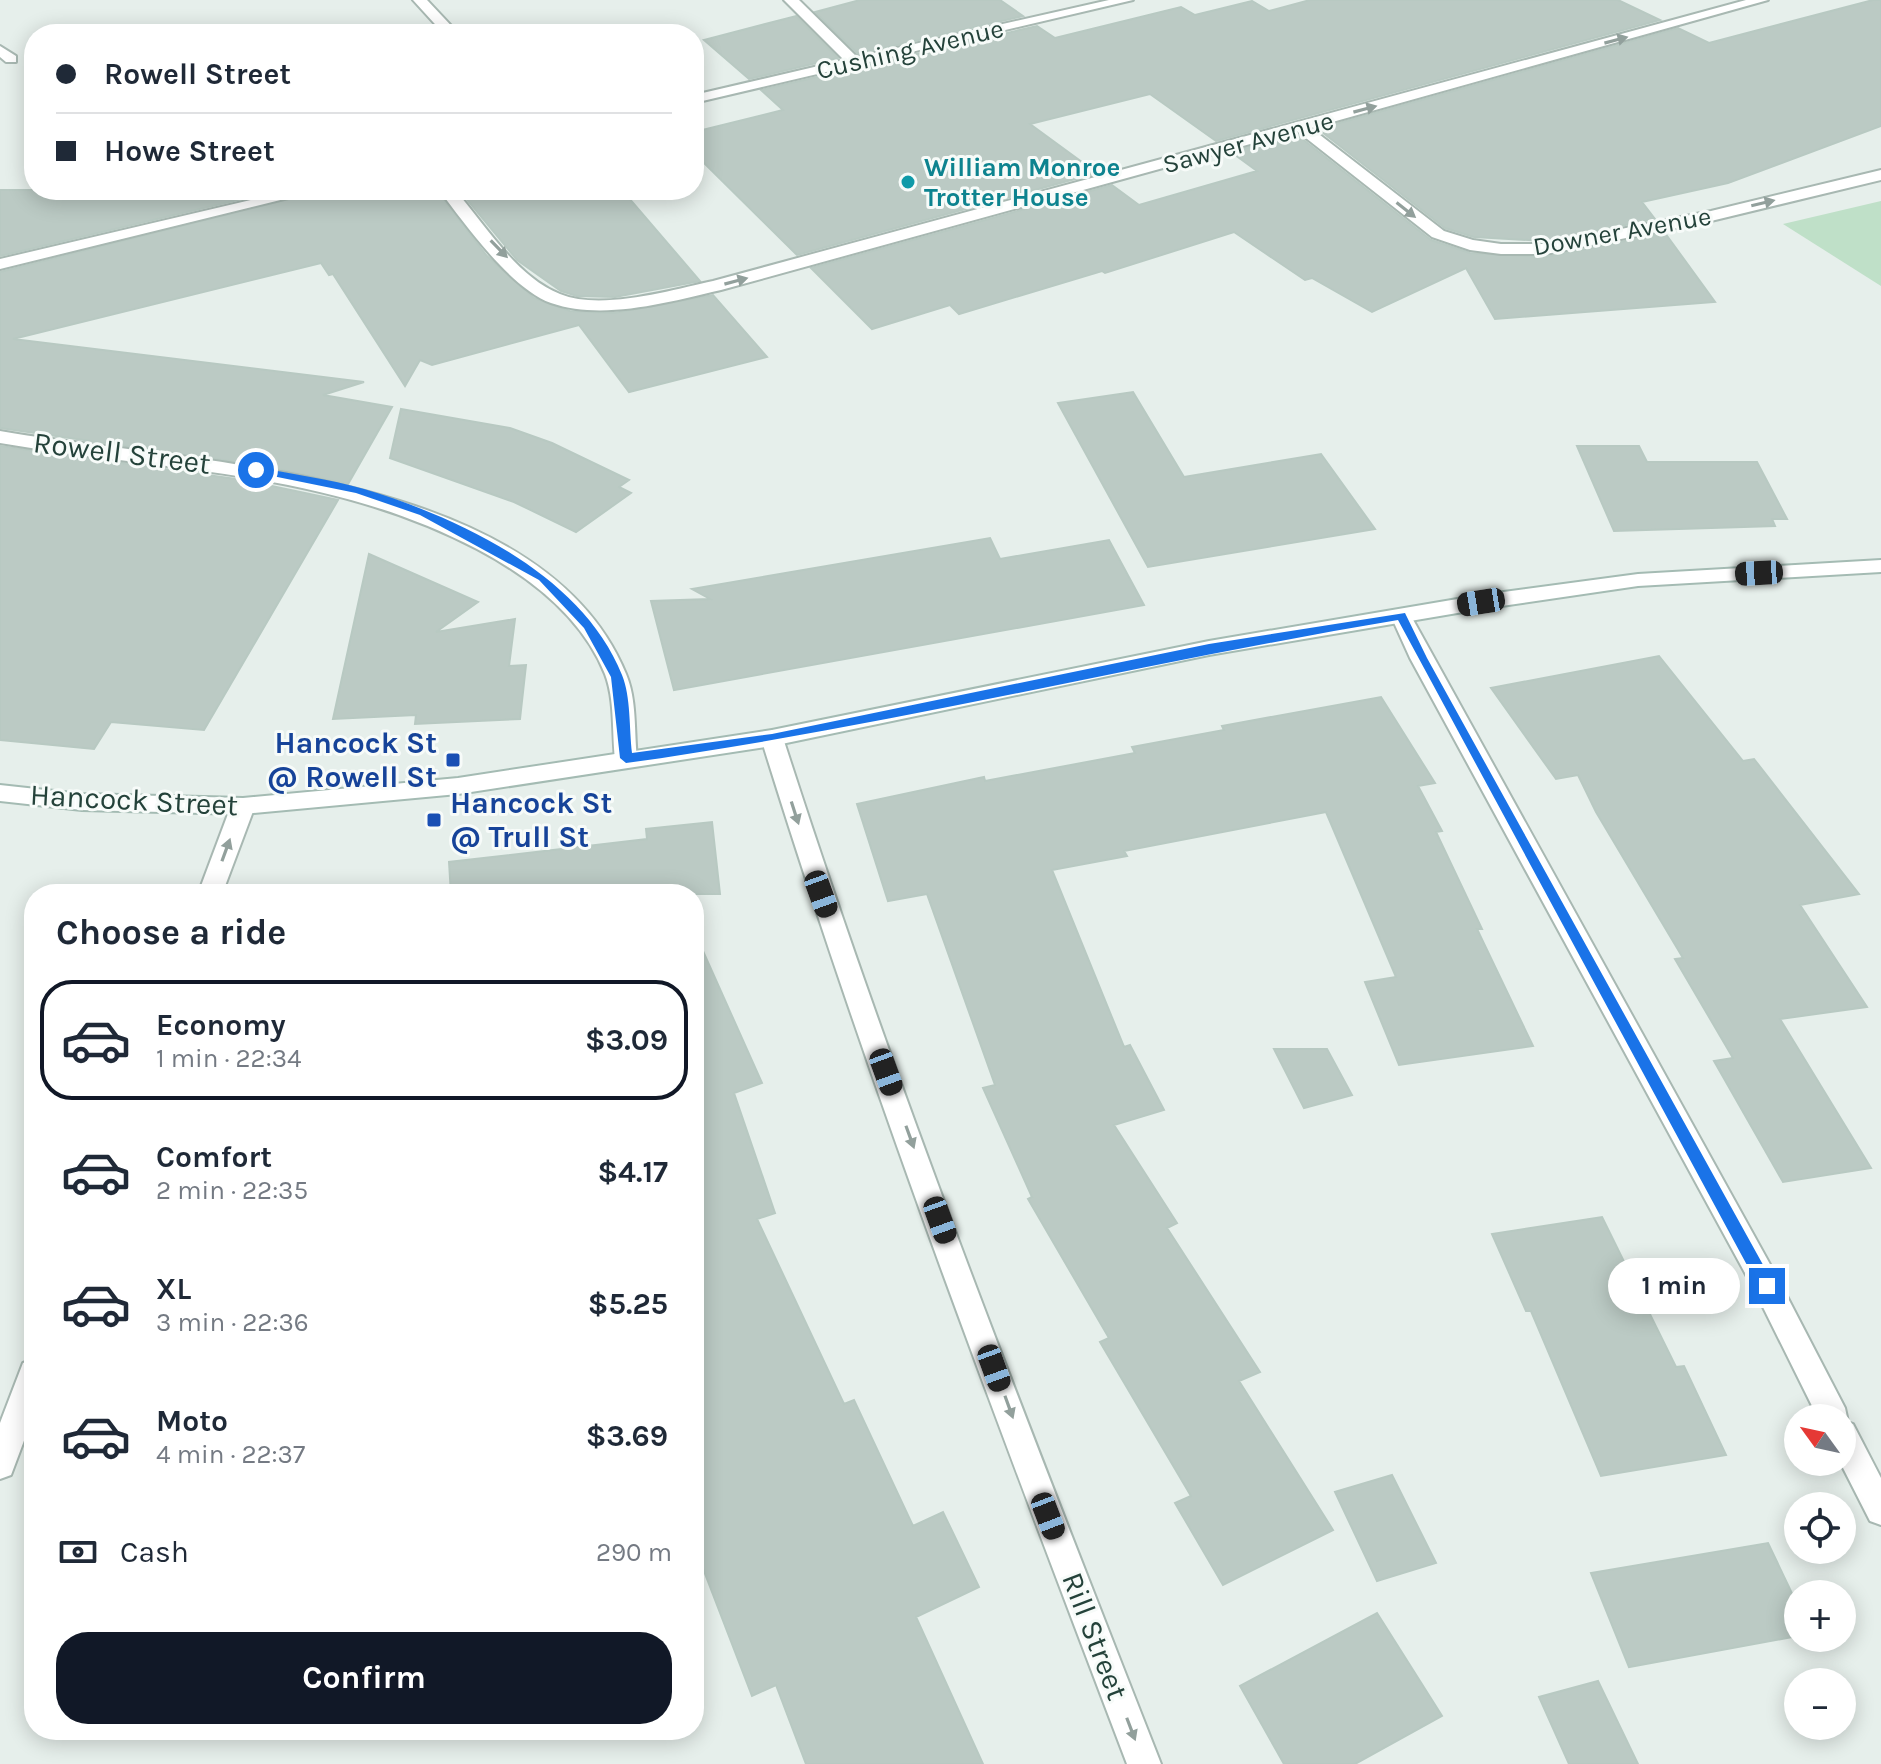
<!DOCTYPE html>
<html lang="en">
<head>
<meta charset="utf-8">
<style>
	:root { --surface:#fff; --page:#f2f2f3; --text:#1f2937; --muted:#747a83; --line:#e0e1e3; --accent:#111827 }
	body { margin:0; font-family:Karla,sans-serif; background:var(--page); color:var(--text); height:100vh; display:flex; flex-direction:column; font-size:30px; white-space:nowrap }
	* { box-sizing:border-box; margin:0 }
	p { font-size:26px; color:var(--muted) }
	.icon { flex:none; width:44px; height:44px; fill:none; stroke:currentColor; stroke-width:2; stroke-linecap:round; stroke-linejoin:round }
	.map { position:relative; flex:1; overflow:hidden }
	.drawer { position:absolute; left:24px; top:884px; width:680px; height:856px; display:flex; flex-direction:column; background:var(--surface); border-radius:32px; box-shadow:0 4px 20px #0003 }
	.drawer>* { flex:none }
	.top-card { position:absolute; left:24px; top:24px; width:680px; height:176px; border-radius:32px; box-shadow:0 4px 20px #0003; display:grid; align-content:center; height:176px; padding:0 32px; background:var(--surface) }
	.needle { width:52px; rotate:303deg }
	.fabs { position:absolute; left:1784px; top:1404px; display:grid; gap:16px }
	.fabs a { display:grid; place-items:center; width:72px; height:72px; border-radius:50%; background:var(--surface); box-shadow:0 4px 20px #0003; font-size:40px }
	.end { position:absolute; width:36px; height:36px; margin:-18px; border:10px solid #1a73e8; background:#fff; box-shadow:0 0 0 4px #fff }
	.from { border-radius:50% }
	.bubble { position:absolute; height:56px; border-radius:28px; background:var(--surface); box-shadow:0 4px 20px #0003; font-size:26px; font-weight:700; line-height:56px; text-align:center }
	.car { position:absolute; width:24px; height:48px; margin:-24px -12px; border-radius:10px; box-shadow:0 0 6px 2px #0007; background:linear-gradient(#222 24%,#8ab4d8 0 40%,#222 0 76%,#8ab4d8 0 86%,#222 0) }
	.top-card b { display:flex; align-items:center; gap:28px; height:76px; font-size:30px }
	.top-card b+b { border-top:2px solid var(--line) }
	.top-card i { width:20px; height:20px; background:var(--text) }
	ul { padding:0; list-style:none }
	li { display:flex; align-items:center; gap:24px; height:120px; margin:0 16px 12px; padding:0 16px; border:4px solid transparent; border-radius:32px }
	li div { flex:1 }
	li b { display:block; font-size:30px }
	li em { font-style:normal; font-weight:700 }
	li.selected { border-color:var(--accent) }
	li>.icon { width:72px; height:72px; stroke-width:1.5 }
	h2 { padding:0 32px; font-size:36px; line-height:96px }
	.pay { display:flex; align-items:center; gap:20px; height:88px; padding:0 32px; font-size:30px }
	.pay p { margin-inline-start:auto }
	.action { display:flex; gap:16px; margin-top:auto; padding:16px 32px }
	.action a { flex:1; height:92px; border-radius:32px; background:var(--accent); color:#fff; font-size:32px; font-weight:700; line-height:92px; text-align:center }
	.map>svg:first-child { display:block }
</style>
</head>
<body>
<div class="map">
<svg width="1881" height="1764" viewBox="0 0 1881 1764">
	<rect width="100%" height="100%" fill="#e6efeb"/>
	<!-- green -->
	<path fill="#bfe0c8" d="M1881 201V286L1783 224Z"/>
	<!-- building -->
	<path fill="#bbcac4" stroke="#b8c9c2" stroke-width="2" d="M860 0H1000L1023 16 858 54 815 12Z
		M1310 0H1618L1660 20 1216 141 1150 94 1030 124 1097 173 797 255 694 153V132L783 110 761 90 1037 26 1055 38 1181 7 1195 15 1252 1 1269 11Z
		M1873 0H1881V126L1728 183 1642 202 1655 219 1546 241 1474 237 1445 228 1318 129 1678 28 1709 43Z
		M796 16 838 58 749 79 704 40Z
		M1296 134 1431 240 1470 253 1546 257 1665 233 1715 302 1495 319 1466 268 1372 312 1312 278 1305 280 1234 232 1105 273 1102 271 959 314 950 305 872 329 811 268 1112 185 1139 205 1257 171 1231 152Z
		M0 190H280L0 256Z
		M324 190H436L487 256 534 298 570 311 614 313 713 295 767 357 629 392 579 325 432 365 420 360 405 386 333 274 329 275 321 263 13 339 364 382 323 395 392 407 348 484 258 465 0 428V272Z
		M459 190H622L700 281 615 297 577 296 561 291 517 260Z
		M1133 392 1184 477 1321 454 1375 529 1148 567 1058 403Z
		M401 409 510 428 552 443 629 480 619 487 631 493 576 532 514 502 390 458Z
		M0 446 243 480 338 500 204 730 111 722 94 749 0 740Z
		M1577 446H1639L1647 462H1757L1787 519H1772L1775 526 1614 531Z
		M990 538 1000 559 1109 540 1144 605 674 690 651 601 710 599 692 589Z
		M369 554 478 602 436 632 515 619 509 666 526 665 520 719 415 724 416 715 333 719Z
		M1659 656 1743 761 1754 759 1859 894 1800 905 1867 1007 1780 1019 1871 1168 1783 1182 1714 1061 1733 1058 1675 959 1683 958 1596 812 1578 775 1556 779 1491 688Z
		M1381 697 1435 783 1418 786 1442 831 1436 832 1482 929H1477L1533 1046 1399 1065 1365 982 1396 977 1326 812 1124 851 1127 856 1052 870 1124 1047 1130 1045 1164 1110 1114 1125 1177 1223 1167 1228 1260 1372 1239 1381 1333 1530 1223 1585 1175 1503 1191 1496 1100 1342 1109 1338 1028 1199 1032 1197 983 1088 995 1085 927 894 888 901 857 804 984 777 985 781 1135 753 1132 747 1224 730 1222 726Z
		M712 822 720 894H451L449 862 647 839 646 829Z
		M694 931 762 1083 734 1093 775 1213 757 1219 844 1404 854 1400 913 1526 943 1512 979 1587 916 1617 983 1764H806L776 1685 752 1696 694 1545Z
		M1274 1049H1327L1352 1095 1304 1108Z
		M1602 1217 1676 1367 1684 1366 1726 1455 1601 1476 1531 1311H1526L1492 1234Z
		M1392 1475 1436 1563 1377 1581 1335 1492Z
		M1768 1543 1798 1606V1636L1629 1667 1591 1573Z
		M1377 1613 1442 1716 1355 1764H1284L1240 1686Z
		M1598 1681 1638 1764H1569L1539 1697Z"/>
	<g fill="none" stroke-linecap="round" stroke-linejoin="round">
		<!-- minor casing -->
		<g stroke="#a8b8b2" stroke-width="4">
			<path id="minor" d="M413 0H427L459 34H444Z
				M784 0H799L857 57 1109 0H1133L694 103V95L844 60Z
				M1746 0H1768L1311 128 1444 231 1473 240 1501 244H1546L1711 211 1881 170V180L1711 221 1546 254H1501L1470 250 1432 237 1297 131 721 290C669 302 603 321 551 303 510 288 465 224 439 190H455C485 224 516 277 560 294 601 311 671 290 713 281Z
				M0 46 16 56V62H6L0 57Z
				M293 190H321L0 269V259Z
				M0 431C186 464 541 467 626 674 637 700 634 731 637 758L626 766 615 758C612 731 615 700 605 674 582 617 530 577 477 549 324 469 166 472 0 443Z
				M1401 609 1411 616 1777 1277 1845 1408 1848 1422 1853 1424 1881 1478V1525L1870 1521 1840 1462 1842 1418H1818L1757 1295 1410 658 1391 616Z
				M772 730 783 738C894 1085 1028 1425 1161 1764H1127C998 1425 868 1085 761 738Z
				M243 798 255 806 222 894H198L231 806Z
				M34 1359V1414L11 1475 0 1479V1423L23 1363Z"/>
		</g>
		<!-- secondary casing -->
		<g stroke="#a4bbb3" stroke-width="4">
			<path id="secondary" d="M1881 560V572L1638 586 1481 609 1209 655 772 746 458 794 243 814 82 810 0 801V785L82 794 243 798 458 778 772 730 1209 641 1481 595 1638 574Z"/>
		</g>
		<!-- minor -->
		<use href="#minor" fill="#fff" fill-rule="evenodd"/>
		<!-- secondary -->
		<use href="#secondary" fill="#fff" fill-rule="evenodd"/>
	</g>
	<!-- one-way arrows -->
	<defs><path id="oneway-solid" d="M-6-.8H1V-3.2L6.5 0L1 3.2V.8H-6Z" transform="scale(2)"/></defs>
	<g fill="#92a09c">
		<use href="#oneway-solid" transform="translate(1616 40) rotate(-15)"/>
		<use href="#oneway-solid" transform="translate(1365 109) rotate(-15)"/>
		<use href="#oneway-solid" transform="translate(1763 203) rotate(-13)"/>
		<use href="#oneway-solid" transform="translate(1406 210) rotate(38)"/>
		<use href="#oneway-solid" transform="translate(499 249) rotate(46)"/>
		<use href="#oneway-solid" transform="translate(736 281) rotate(-15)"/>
		<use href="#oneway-solid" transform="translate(795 813) rotate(72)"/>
		<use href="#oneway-solid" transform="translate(226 850) rotate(-70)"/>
		<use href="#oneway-solid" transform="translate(910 1137) rotate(70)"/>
		<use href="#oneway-solid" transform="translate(1009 1407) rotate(70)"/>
		<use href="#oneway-solid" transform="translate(1131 1729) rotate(69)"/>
	</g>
	<!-- route -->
	<path fill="#1a73e8" d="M256 467C292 474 329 479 364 489 460 518 582 575 622 675 631 697 629 729 632 753L772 734 1209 644 1405 613 1427 658 1772 1281V1291H1761L1398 620C1140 663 885 727 626 763L620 758 611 677 584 628 539 580 420 515 356 493 253 472Z"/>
	<!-- markers -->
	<circle fill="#0f9aa8" stroke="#f7fbf9" stroke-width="3" cx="908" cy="182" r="8"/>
	<g fill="#1a4fb4" stroke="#f7fbf9" stroke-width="3">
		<rect x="445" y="752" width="16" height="16" rx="4"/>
		<rect x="426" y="812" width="16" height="16" rx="4"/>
	</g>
	<g text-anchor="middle" stroke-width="6" stroke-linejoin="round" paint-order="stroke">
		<!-- far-street labels -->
		<g font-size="26" fill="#24423a" stroke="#f7fbf9">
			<text transform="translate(910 49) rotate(-13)" y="9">Cushing Avenue</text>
			<text transform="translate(1248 142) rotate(-15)" y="9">Sawyer Avenue</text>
			<text transform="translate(1622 231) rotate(-10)" y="9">Downer Avenue</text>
		</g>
		<!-- far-culture labels -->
		<g font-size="26" font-weight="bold" fill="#0d838f" stroke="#f7fbf9" text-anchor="start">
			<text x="924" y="176">William Monroe<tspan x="924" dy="30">Trotter House</tspan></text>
		</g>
		<!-- street labels -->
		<g font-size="30" fill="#24423a" stroke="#f7fbf9">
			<text transform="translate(122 453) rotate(7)" y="10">Rowell Street</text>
			<text transform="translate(134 800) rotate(3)" y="10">Hancock Street</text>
			<text transform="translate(1095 1636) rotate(69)" y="10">Rill Street</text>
		</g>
		<!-- transit labels -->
		<g font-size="30" font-weight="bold" fill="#164399" stroke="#f7fbf9" text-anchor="end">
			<text x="437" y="753">Hancock St<tspan x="437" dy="34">@ Rowell St</tspan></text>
			<text x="450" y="813" text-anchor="start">Hancock St<tspan x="450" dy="34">@ Trull St</tspan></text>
		</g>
	</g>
</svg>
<div class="fabs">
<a><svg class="needle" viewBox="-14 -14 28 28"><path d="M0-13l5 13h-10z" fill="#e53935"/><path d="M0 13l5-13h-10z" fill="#747a83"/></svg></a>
<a><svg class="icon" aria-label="locate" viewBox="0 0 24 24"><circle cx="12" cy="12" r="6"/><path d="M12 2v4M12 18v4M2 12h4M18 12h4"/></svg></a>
<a>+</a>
<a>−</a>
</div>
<i class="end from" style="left:256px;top:470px"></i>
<i class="end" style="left:1767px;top:1286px"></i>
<div class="bubble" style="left:1608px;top:1258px;width:132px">1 min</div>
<i class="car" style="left:1759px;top:573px;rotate:267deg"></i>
<i class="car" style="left:1481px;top:602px;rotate:261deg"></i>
<i class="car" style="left:821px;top:894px;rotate:160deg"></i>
<i class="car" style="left:886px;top:1072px;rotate:160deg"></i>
<i class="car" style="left:940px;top:1220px;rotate:160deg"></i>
<i class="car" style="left:994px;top:1368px;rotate:160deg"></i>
<i class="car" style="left:1048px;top:1516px;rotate:159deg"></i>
<div class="top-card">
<b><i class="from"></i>Rowell Street</b>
<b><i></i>Howe Street</b>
</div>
<section class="drawer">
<h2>Choose a ride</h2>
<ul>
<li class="selected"><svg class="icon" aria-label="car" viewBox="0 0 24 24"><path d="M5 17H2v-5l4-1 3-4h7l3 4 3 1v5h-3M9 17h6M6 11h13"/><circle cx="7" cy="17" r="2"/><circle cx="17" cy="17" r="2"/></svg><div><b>Economy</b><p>1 min · 22:34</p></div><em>$3.09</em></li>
<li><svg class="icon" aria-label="car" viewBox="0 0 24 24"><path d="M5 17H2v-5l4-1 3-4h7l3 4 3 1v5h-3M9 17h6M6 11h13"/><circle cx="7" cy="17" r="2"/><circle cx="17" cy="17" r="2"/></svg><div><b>Comfort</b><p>2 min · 22:35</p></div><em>$4.17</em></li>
<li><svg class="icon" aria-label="car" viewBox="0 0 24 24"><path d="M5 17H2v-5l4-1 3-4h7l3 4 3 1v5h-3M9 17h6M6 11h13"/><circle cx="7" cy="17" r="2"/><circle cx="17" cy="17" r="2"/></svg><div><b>XL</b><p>3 min · 22:36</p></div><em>$5.25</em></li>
<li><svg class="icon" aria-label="car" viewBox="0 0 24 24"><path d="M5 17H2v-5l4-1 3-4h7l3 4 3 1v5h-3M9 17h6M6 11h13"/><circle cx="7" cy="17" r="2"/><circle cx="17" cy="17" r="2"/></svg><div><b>Moto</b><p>4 min · 22:37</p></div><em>$3.69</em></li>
</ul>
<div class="pay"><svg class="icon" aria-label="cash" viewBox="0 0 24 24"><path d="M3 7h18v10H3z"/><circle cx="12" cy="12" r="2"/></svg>Cash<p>290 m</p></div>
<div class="action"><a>Confirm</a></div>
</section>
</div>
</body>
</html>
